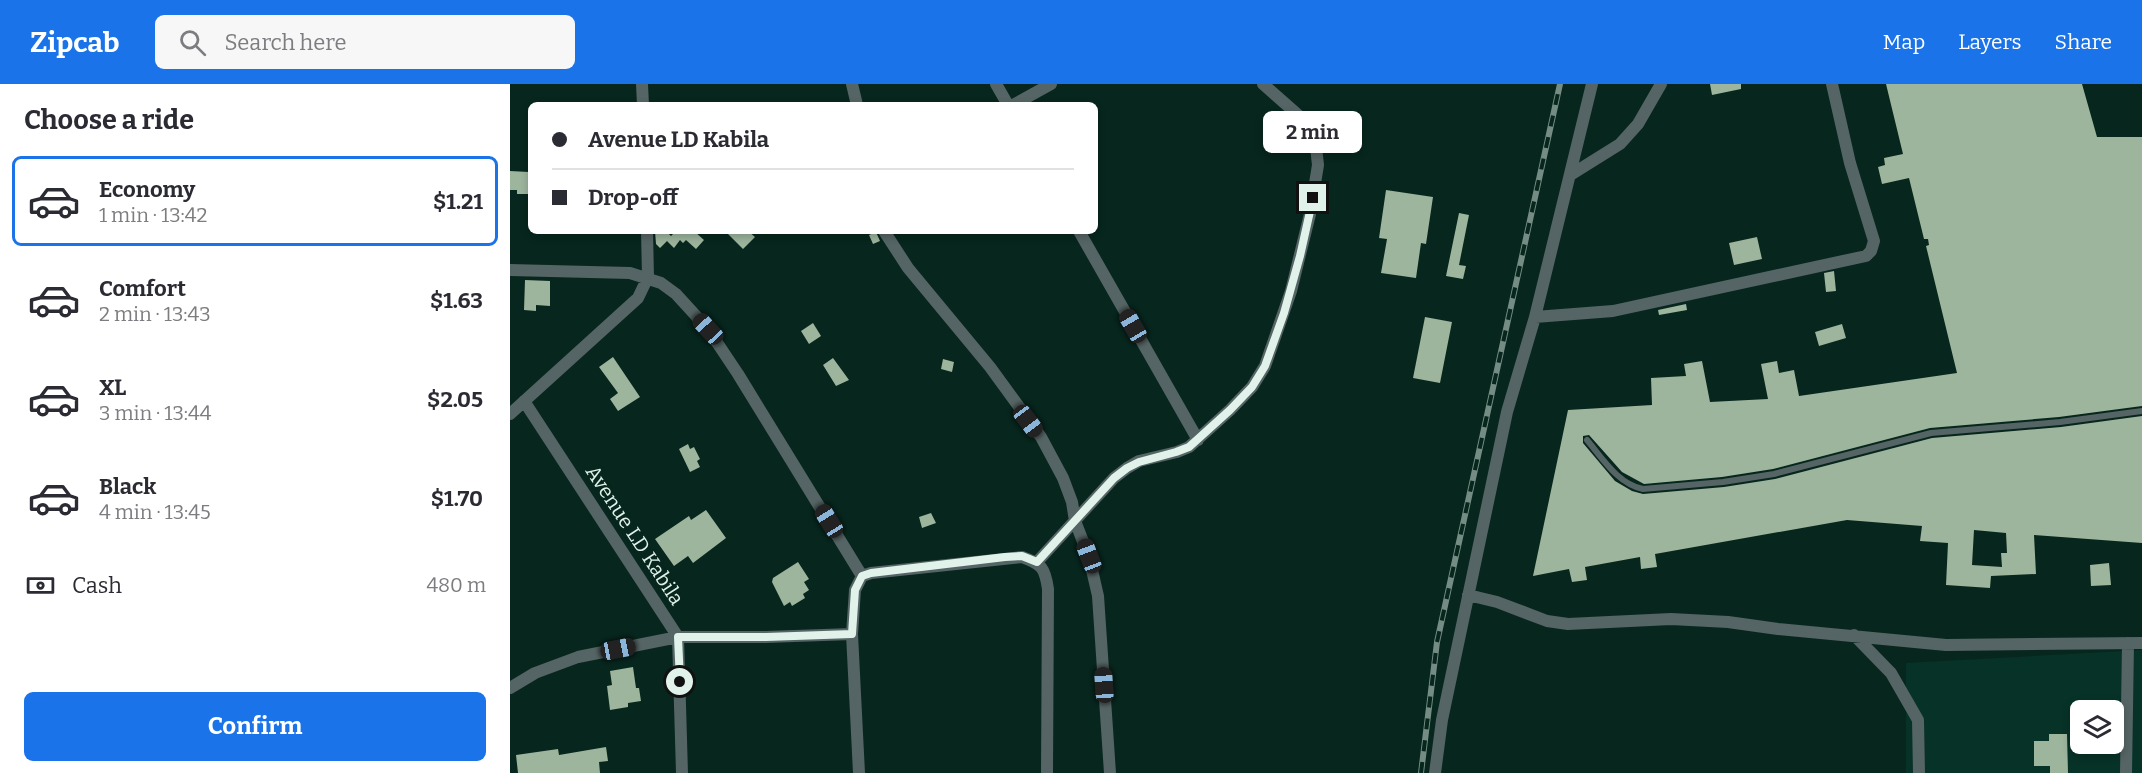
<!DOCTYPE html>
<html lang="en">
<head>
<meta charset="utf-8">
<style>
	:root { --surface:#fff; --page:#f7f7f7; --text:#2b2b33; --muted:#7c7c81; --line:#e1e1e2; --accent:#1a73e8 }
	body { margin:0; font-family:Bitter,serif; background:var(--page); color:var(--text); height:100vh; display:flex; flex-direction:column; font-size:22px; white-space:nowrap }
	* { box-sizing:border-box; margin:0 }
	p { font-size:20px; color:var(--muted) }
	.icon { flex:none; width:33px; height:33px; fill:none; stroke:currentColor; stroke-width:2; stroke-linecap:round; stroke-linejoin:round }
	.map { position:relative; flex:1; overflow:hidden }
	.details { display:flex; flex-direction:column; background:var(--surface); width:510px }
	.details>* { flex:none }
	.hud { position:absolute; left:18px; top:18px; width:570px; height:132px; border-radius:9px; box-shadow:0 3px 9px #0003; display:grid; align-content:center; height:132px; padding:0 24px; background:var(--surface) }
	.fabs { position:absolute; left:1560px; top:616px; display:grid; gap:12px }
	.fabs a { display:grid; place-items:center; width:54px; height:54px; border-radius:9px; background:var(--surface); box-shadow:0 3px 9px #0003; font-size:30px }
	.end { position:absolute; width:27px; height:27px; margin:-14px; border:8px solid #e1f2eb; background:#111; box-shadow:0 0 0 3px #111 }
	.from { border-radius:50% }
	.bubble { position:absolute; height:42px; border-radius:9px; background:var(--surface); box-shadow:0 3px 9px #0003; font-size:20px; font-weight:700; line-height:42px; text-align:center }
	.car { position:absolute; width:18px; height:36px; margin:-18px -9px; border-radius:8px; box-shadow:0 0 4px 2px #0007; background:linear-gradient(#222 24%,#8ab4d8 0 40%,#222 0 76%,#8ab4d8 0 86%,#222 0) }
	.hud b { display:flex; align-items:center; gap:21px; height:57px; font-size:22px }
	.hud b+b { border-top:2px solid var(--line) }
	.hud i { width:15px; height:15px; background:var(--text) }
	ul { padding:0; list-style:none }
	li { display:flex; align-items:center; gap:18px; height:90px; margin:0 12px 9px; padding:0 12px; border:3px solid transparent; border-radius:9px }
	li div { flex:1 }
	li b { display:block; font-size:22px }
	li em { font-style:normal; font-weight:700 }
	li.current { border-color:var(--accent) }
	li>.icon { width:54px; height:54px; stroke-width:1.5 }
	h2 { padding:0 24px; font-size:27px; line-height:72px }
	.pay { display:flex; align-items:center; gap:15px; height:66px; padding:0 24px; font-size:22px }
	.pay p { margin-inline-start:auto }
	.primary-button { display:flex; gap:12px; margin-top:auto; padding:12px 24px }
	.primary-button a { flex:1; height:69px; border-radius:9px; background:var(--accent); color:#fff; font-size:24px; font-weight:700; line-height:69px; text-align:center }
	header { display:flex; align-items:center; gap:36px; box-sizing:border-box; height:84px; padding:0 30px; background:var(--accent); color:#fff }
	header strong { font-size:28px }
	nav { display:flex; gap:33px; margin-inline-start:auto; font-size:21px }
	.search { width:420px; height:54px; background:var(--page); display:flex; align-items:center; gap:15px; box-sizing:border-box; padding:0 21px; border-radius:9px; color:var(--muted); font-size:22px }
	main { display:flex; flex:1; min-height:0 }
	.map>svg:first-child { display:block }
</style>
</head>
<body>
<header>
<strong>Zipcab</strong>
<div class="search"><svg class="icon" aria-label="search" viewBox="0 0 24 24"><circle cx="10" cy="10" r="6"/><path d="M15 15l6 6"/></svg>Search here</div>
<nav><a>Map</a><a>Layers</a><a>Share</a></nav>
</header>
<main>
<section class="details">
<h2>Choose a ride</h2>
<ul>
<li class="current"><svg class="icon" aria-label="car" viewBox="0 0 24 24"><path d="M5 17H2v-5l4-1 3-4h7l3 4 3 1v5h-3M9 17h6M6 11h13"/><circle cx="7" cy="17" r="2"/><circle cx="17" cy="17" r="2"/></svg><div><b>Economy</b><p>1 min · 13:42</p></div><em>$1.21</em></li>
<li><svg class="icon" aria-label="car" viewBox="0 0 24 24"><path d="M5 17H2v-5l4-1 3-4h7l3 4 3 1v5h-3M9 17h6M6 11h13"/><circle cx="7" cy="17" r="2"/><circle cx="17" cy="17" r="2"/></svg><div><b>Comfort</b><p>2 min · 13:43</p></div><em>$1.63</em></li>
<li><svg class="icon" aria-label="car" viewBox="0 0 24 24"><path d="M5 17H2v-5l4-1 3-4h7l3 4 3 1v5h-3M9 17h6M6 11h13"/><circle cx="7" cy="17" r="2"/><circle cx="17" cy="17" r="2"/></svg><div><b>XL</b><p>3 min · 13:44</p></div><em>$2.05</em></li>
<li><svg class="icon" aria-label="car" viewBox="0 0 24 24"><path d="M5 17H2v-5l4-1 3-4h7l3 4 3 1v5h-3M9 17h6M6 11h13"/><circle cx="7" cy="17" r="2"/><circle cx="17" cy="17" r="2"/></svg><div><b>Black</b><p>4 min · 13:45</p></div><em>$1.70</em></li>
</ul>
<div class="pay"><svg class="icon" aria-label="cash" viewBox="0 0 24 24"><path d="M3 7h18v10H3z"/><circle cx="12" cy="12" r="2"/></svg>Cash<p>480 m</p></div>
<div class="primary-button"><a>Confirm</a></div>
</section>
<div class="map">
<svg width="1632" height="689" viewBox="0 0 1632 689">
	<rect width="100%" height="100%" fill="#07261d"/>
	<!-- built -->
	<path fill="#073227" fill-rule="evenodd" d="M1632 566V689H1396V579ZM1570 627H1604V660H1570Z"/>
	<!-- building -->
	<path fill="#9db49d" fill-rule="evenodd" d="M1200 0H1231V5L1202 11Z
		M1376 0H1572L1587 53H1632V322L1549 333 1420 344 1263 385 1212 393 1134 400 1112 388 1079 351 1073 352V359L1105 397 1122 407 1133 410 1214 403 1265 395 1422 354 1551 343 1632 332V459L1524 451 1526 490 1481 492 1480 504 1436 501 1438 459 1410 457 1412 442 1337 436 1145 470 1147 483 1131 485 1130 473 1075 483 1077 496 1062 498 1059 485 1023 492 1058 326 1142 321 1141 294 1176 292 1174 280 1192 277 1200 318 1258 315 1251 280 1267 277 1269 289 1284 286 1289 312 1447 289 1416 162 1419 161 1418 155H1414L1399 94 1372 100 1368 83 1375 81 1374 74 1393 70ZM1464 446 1496 449 1497 469H1491L1492 483 1462 481Z
		M0 87 19 88 18 110H7V106H0Z
		M876 106 923 113 916 160 911 159 906 194 871 189 877 155 869 154Z
		M949 129 959 131 949 181 956 182 953 195 936 192Z
		M145 147H156L161 152 163 150 160 147H184L194 156 186 165 176 156 173 159 170 156 164 164 157 157 150 164 146 160Z
		M215 147H238L245 153 233 165Z
		M366 148 370 157 363 160 359 151Z
		M1247 153 1252 175 1224 181 1219 159Z
		M1324 187 1326 207 1316 208 1314 189Z
		M15 196 40 197V222L26 221V227L14 226Z
		M1176 220 1177 226 1149 231 1148 226Z
		M915 233 942 238 930 299 903 294Z
		M303 239 311 252 299 260 291 247Z
		M1332 240 1336 254 1309 262 1305 248Z
		M103 273 130 313 108 327 100 315 108 309 89 283Z
		M323 274 339 296 326 302 313 281Z
		M433 275 444 278 442 288 431 285Z
		M178 360 180 365 184 363 190 375 187 377 190 383 180 388 169 365Z
		M196 426 216 454 183 479 178 472 164 482 145 455 179 432 181 436Z
		M421 429 426 439 412 444 409 433Z
		M288 478 299 495 294 498 299 506 293 510 295 514 282 522 280 518 274 522 262 498 263 494Z
		M1599 479 1601 501 1581 502 1580 481Z
		M123 583 126 604H129L131 617 118 619V623L100 626 97 602 102 601 100 587Z
		M1539 650H1557L1558 689H1540V682H1524V657H1539Z
		M96 663 98 677 89 678 90 689H8L6 671 48 665 49 671Z"/>
	<g fill="none" stroke-linecap="round" stroke-linejoin="round">
		<!-- service -->
		<path stroke="#556464" stroke-width="6" d="M1077 356C1093 375 1108 400 1133 405L1213 398 1264 390 1421 349 1550 338 1632 327"/>
		<!-- minor -->
		<path stroke="#556464" stroke-width="12" d="M132 0 133 21
			M342 0 347 21
			M486 0 498 21
			M503 21 541 0
			M1062 90 1110 60 1128 40 1151 0
			M374 147 398 184 480 283 531 353 553 394 562 418 565 437 579 473 588 512 600 689
			M569 147 688 356
			M0 186 120 189 151 199 166 210 198 245 228 290 352 492
			M1025 233 1103 227 1356 172 1361 167 1364 157 1340 79 1322 0
			M14 317 168 553 172 689
			M0 330 128 214 138 193 137 147
			M527 478 604 394 617 384 629 377 667 368 679 363 720 326 742 303 755 282 781 207 800 130 808 81 804 45 753 0
			M958 511 987 518 1037 537 1058 540 1161 535 1218 538 1268 545 1436 561 1632 559
			M342 550 349 689
			M1344 551 1381 589 1408 636 1409 689
			M0 604 25 589 68 573 168 553H256L342 550 345 506 352 492 361 489 512 473C532 480 535 484 538 505L537 689
			M925 689 932 636 997 328 1025 233 1082 0
			M1616 689 1618 559"/>
		<!-- rail casing -->
		<g stroke="#748c84" stroke-width="6">
			<path id="rail" d="M911 689 927 558 1050 0"/>
		</g>
		<!-- rail -->
		<use href="#rail" stroke="#07261d" stroke-width="4" stroke-dasharray="11" stroke-linecap="butt"/>
	</g>
	<g fill="none" stroke-linecap="round" stroke-linejoin="round">
		<!-- route -->
		<path stroke="#e1f2eb" stroke-width="8" d="M170 598 168 553H256L342 550 345 506 352 492 361 489 495 473 512 472 527 478 604 394 617 384 629 378 666 368 679 363 720 326 742 303 755 282 774 229 790 172 803 114"/>
	</g>
	<g text-anchor="middle" stroke-width="6" stroke-linejoin="round" paint-order="stroke">
		<!-- street labels -->
		<g font-size="20" fill="#e1f2eb" stroke="#07261d">
			<text transform="translate(125 451) rotate(57)" y="7">Avenue LD Kabila</text>
		</g>
	</g>
</svg>
<div class="fabs">
<a><svg class="icon" aria-label="layers" viewBox="0 0 24 24"><path d="M12 4l9 5-9 5-9-5zM3 14l9 5 9-5"/></svg></a>
</div>
<i class="end from" style="left:170px;top:598px"></i>
<i class="end" style="left:803px;top:114px"></i>
<div class="bubble" style="left:753px;top:27px;width:99px">2 min</div>
<i class="car" style="left:623px;top:242px;rotate:330deg"></i>
<i class="car" style="left:198px;top:245px;rotate:317deg"></i>
<i class="car" style="left:518px;top:337px;rotate:143deg"></i>
<i class="car" style="left:319px;top:437px;rotate:328deg"></i>
<i class="car" style="left:579px;top:472px;rotate:339deg"></i>
<i class="car" style="left:108px;top:565px;rotate:79deg"></i>
<i class="car" style="left:594px;top:601px;rotate:356deg"></i>
<div class="hud">
<b><i class="from"></i>Avenue LD Kabila</b>
<b><i></i>Drop-off</b>
</div>
</div>
</main>
</body>
</html>
